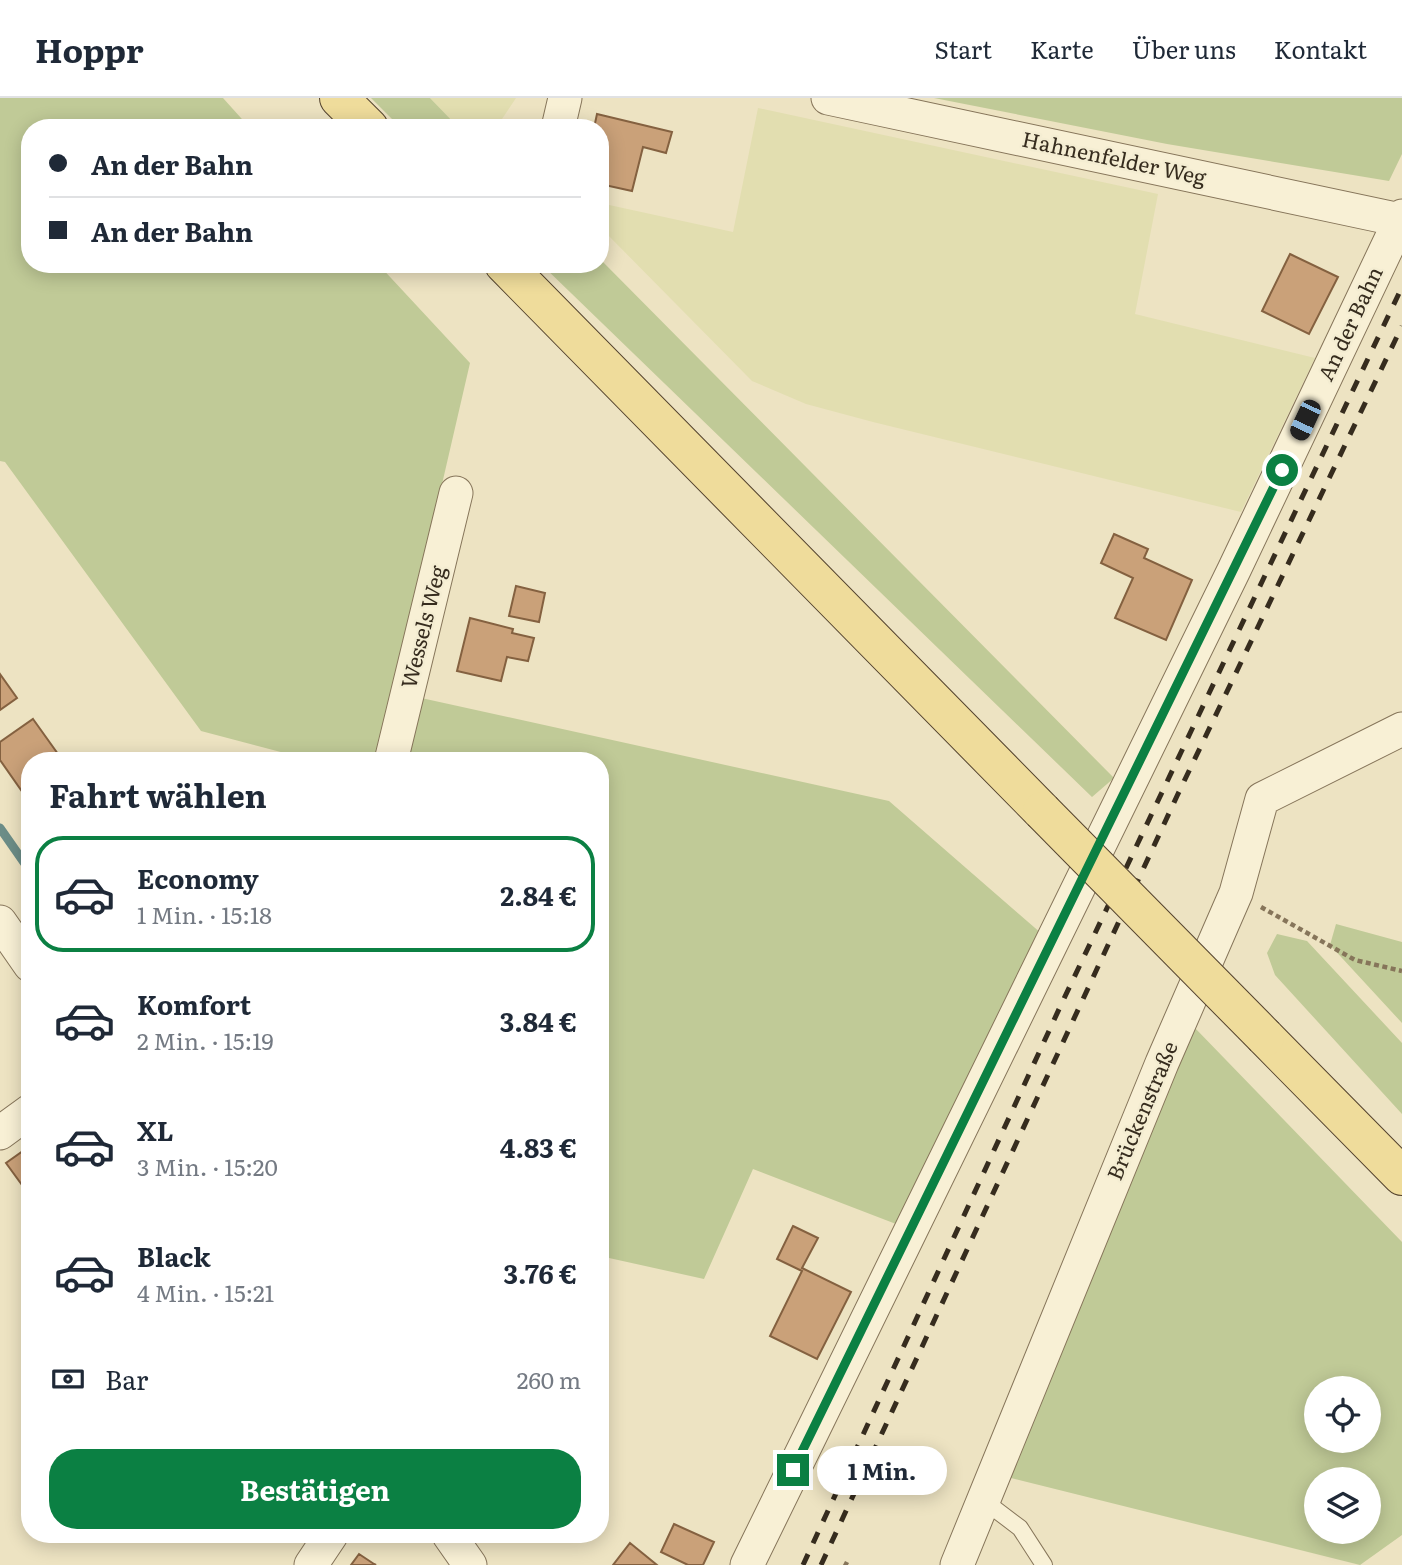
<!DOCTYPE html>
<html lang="de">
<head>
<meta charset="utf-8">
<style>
	:root { --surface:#fff; --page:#f6f6f7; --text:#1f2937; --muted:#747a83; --line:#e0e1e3; --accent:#0b8043 }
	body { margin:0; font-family:Literata,serif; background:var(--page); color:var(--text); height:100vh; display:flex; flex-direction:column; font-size:26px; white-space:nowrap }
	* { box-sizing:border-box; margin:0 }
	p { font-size:23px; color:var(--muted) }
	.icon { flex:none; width:38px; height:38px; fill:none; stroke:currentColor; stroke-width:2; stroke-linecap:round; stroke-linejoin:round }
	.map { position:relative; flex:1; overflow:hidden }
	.sheet { position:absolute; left:21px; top:654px; width:588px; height:791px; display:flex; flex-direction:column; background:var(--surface); border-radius:28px; box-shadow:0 4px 18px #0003 }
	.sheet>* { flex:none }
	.banner { position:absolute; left:21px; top:21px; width:588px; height:154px; border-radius:28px; box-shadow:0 4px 18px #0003; display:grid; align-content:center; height:154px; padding:0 28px; background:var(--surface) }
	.buttons { position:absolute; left:1304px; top:1278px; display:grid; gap:14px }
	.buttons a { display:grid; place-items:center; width:77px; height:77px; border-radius:50%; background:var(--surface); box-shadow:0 4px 18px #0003; font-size:35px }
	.end { position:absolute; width:32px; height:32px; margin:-16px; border:9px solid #0b8043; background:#fff; box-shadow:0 0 0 4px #fff }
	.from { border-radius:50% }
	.bubble { position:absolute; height:49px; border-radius:24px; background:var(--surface); box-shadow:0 4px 18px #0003; font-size:23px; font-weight:700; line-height:49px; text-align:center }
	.car { position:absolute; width:21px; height:42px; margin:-21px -10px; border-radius:9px; box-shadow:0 0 5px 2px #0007; background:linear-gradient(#222 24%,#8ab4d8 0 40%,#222 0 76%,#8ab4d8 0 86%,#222 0) }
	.banner b { display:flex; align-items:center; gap:24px; height:66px; font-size:26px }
	.banner b+b { border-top:2px solid var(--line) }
	.banner i { width:18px; height:18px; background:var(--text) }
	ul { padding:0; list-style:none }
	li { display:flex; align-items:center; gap:21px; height:116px; margin:0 14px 10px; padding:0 14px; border:4px solid transparent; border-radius:28px }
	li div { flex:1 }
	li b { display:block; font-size:26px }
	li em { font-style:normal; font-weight:700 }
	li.on { border-color:var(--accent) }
	li>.icon { width:63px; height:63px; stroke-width:1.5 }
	h2 { padding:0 28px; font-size:32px; line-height:84px }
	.pay { display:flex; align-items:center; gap:18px; height:77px; padding:0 28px; font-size:26px }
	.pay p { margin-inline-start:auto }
	.primary-button { display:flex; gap:14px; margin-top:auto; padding:14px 28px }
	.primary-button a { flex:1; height:80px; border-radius:28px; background:var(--accent); color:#fff; font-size:28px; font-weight:700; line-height:80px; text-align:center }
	header { display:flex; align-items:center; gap:42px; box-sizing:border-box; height:98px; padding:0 35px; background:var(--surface); border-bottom:2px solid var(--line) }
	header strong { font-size:33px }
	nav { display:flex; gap:38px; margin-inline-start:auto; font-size:24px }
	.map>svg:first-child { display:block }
</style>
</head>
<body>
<header>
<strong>Hoppr</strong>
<nav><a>Start</a><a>Karte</a><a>Über uns</a><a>Kontakt</a></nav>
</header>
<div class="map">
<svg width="1402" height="1467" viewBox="0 0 1402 1467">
	<rect width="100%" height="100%" fill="#ede3c2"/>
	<!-- farmland -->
	<path fill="#e2deb0" d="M430 0H516L496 30H459Z
		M758 10 1158 96 1135 216 1315 260 1241 414 873 324 806 306 752 283 600 129V105L733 134Z"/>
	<!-- green -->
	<path fill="#c0ca97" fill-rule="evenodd" d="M0 0H223L250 30H30V166H378L470 265 394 594 889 703 1042 836 896 1126 753 1071 704 1181 600 1158V663H315L201 633 5 364 0 363Z
		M371 0H430L459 30H401Z
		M934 0H1402V56L1389 83 1167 46Z
		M600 161 1114 680 1092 699 541 166H600Z
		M1336 826 1402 844V925L1330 847Z
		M1277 836 1307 843 1402 945V1016L1275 877 1267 855Z
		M1195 930 1402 1144V1437L1360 1467 1007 1379 1173 971ZM1316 1290H1368V1342H1316ZM1316 1381H1368V1433H1316Z"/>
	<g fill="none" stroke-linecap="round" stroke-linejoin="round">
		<!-- stream -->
		<path stroke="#6c8d87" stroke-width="9" d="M0 730 30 773"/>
	</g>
	<!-- building -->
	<path fill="#caa179" stroke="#846140" stroke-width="2" d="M597 16 672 34 666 55 643 49 632 93 600 86V30H594Z
		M1290 156 1338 179 1309 236 1262 213Z
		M1114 436 1148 451 1144 460 1192 482 1166 542 1115 520 1133 480 1101 465Z
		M516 488 545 495 539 524 509 518Z
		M470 520 513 531 512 535 534 540 528 563 507 559 501 583 457 573Z
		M0 576 17 600 0 612Z
		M33 621 63 663H30L28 702 0 662V644Z
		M30 1048V1098L6 1065Z
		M793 1128 818 1140 802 1170 851 1194 817 1261 770 1238 802 1173 777 1161Z
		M674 1426 714 1444 703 1467H688L661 1454Z
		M630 1445 657 1467H613Z
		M359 1456 374 1466 376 1467H351Z"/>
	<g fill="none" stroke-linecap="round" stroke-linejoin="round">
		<!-- service casing -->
		<g stroke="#86755a" stroke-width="18">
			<path id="service" d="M983 1402 1020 1430 1044 1467"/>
		</g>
		<!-- minor casing -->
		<g stroke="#86755a" stroke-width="35">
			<path id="minor" d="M828 0 1400 122
				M558 30 565 0
				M391 663 456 395
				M0 824 30 867
				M0 1035 30 1013
				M449 1437 470 1467
				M311 1467 331 1437
				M747 1467 1234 472 1402 118
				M957 1467 1162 965 1236 795 1262 701 1402 631"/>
		</g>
		<!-- primary casing -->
		<g stroke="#54432e" stroke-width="40">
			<path id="primary" d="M339 0 369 30
				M504 166 1042 713
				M1265 939 1402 1078"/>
		</g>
		<!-- path -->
		<path stroke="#86755a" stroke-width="4.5" stroke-dasharray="5 3.5" stroke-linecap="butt" d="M1261 809 1355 862 1402 873
			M844 1465 848 1467"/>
		<!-- service -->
		<use href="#service" stroke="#f8f0d5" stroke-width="16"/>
		<!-- minor -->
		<use href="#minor" stroke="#f8f0d5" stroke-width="33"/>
		<!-- primary -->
		<use href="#primary" stroke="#efdc9b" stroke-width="38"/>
		<!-- rail -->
		<path stroke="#362c1e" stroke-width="5" stroke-dasharray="12 12" stroke-linecap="butt" d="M803 1467 1060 909 1402 189
			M821 1467 1177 698 1402 228"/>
		<!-- primary-bridge casing -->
		<g stroke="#54432e" stroke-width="40" stroke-linecap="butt">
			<path id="primary-bridge" d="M1042 713 1265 939"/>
		</g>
		<!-- primary-bridge -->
		<use href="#primary-bridge" stroke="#efdc9b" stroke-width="38"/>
	</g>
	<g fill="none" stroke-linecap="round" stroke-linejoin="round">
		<!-- route -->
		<path stroke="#0b8043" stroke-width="9" d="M793 1372 1282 372"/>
	</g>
	<g text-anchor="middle" stroke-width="5" stroke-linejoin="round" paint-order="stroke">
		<!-- street labels -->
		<g font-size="21" fill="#362c1e" stroke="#f4edd2">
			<text transform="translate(1114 61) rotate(12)" y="7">Hahnenfelder Weg</text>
			<text transform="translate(1351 226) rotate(-65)" y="7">An der Bahn</text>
			<text transform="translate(424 529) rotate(-76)" y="7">Wessels Weg</text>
			<text transform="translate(1143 1013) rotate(-67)" y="7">Brückenstraße</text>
		</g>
	</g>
</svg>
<div class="buttons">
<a><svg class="icon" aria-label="locate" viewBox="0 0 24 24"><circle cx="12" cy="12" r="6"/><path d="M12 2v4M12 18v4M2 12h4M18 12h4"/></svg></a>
<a><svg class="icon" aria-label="layers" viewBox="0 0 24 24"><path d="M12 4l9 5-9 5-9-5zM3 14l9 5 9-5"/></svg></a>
</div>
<i class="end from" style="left:1282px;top:372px"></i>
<i class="end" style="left:793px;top:1372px"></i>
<div class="bubble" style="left:817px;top:1348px;width:130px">1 Min.</div>
<i class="car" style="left:1305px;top:322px;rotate:205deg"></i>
<div class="banner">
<b><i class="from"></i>An der Bahn</b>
<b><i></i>An der Bahn</b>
</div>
<section class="sheet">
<h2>Fahrt wählen</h2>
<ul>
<li class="on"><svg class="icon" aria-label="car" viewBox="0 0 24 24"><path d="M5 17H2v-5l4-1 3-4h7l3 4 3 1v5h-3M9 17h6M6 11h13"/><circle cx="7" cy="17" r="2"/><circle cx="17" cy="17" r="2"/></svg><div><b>Economy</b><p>1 Min. · 15:18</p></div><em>2.84 €</em></li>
<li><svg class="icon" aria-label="car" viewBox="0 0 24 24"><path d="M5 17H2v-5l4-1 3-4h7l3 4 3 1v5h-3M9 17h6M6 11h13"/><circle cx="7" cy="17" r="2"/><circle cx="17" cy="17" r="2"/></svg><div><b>Komfort</b><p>2 Min. · 15:19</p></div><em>3.84 €</em></li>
<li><svg class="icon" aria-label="car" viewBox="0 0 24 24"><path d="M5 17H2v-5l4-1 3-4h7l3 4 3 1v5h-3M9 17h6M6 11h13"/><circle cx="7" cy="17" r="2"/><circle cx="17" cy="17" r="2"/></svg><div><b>XL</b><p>3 Min. · 15:20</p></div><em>4.83 €</em></li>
<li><svg class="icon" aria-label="car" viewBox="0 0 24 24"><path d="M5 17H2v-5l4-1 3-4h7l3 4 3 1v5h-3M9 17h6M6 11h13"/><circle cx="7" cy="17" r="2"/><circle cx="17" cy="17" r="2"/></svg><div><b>Black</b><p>4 Min. · 15:21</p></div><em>3.76 €</em></li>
</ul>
<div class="pay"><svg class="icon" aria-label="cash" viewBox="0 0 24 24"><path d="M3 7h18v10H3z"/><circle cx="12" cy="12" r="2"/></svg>Bar<p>260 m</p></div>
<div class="primary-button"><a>Bestätigen</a></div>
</section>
</div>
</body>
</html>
